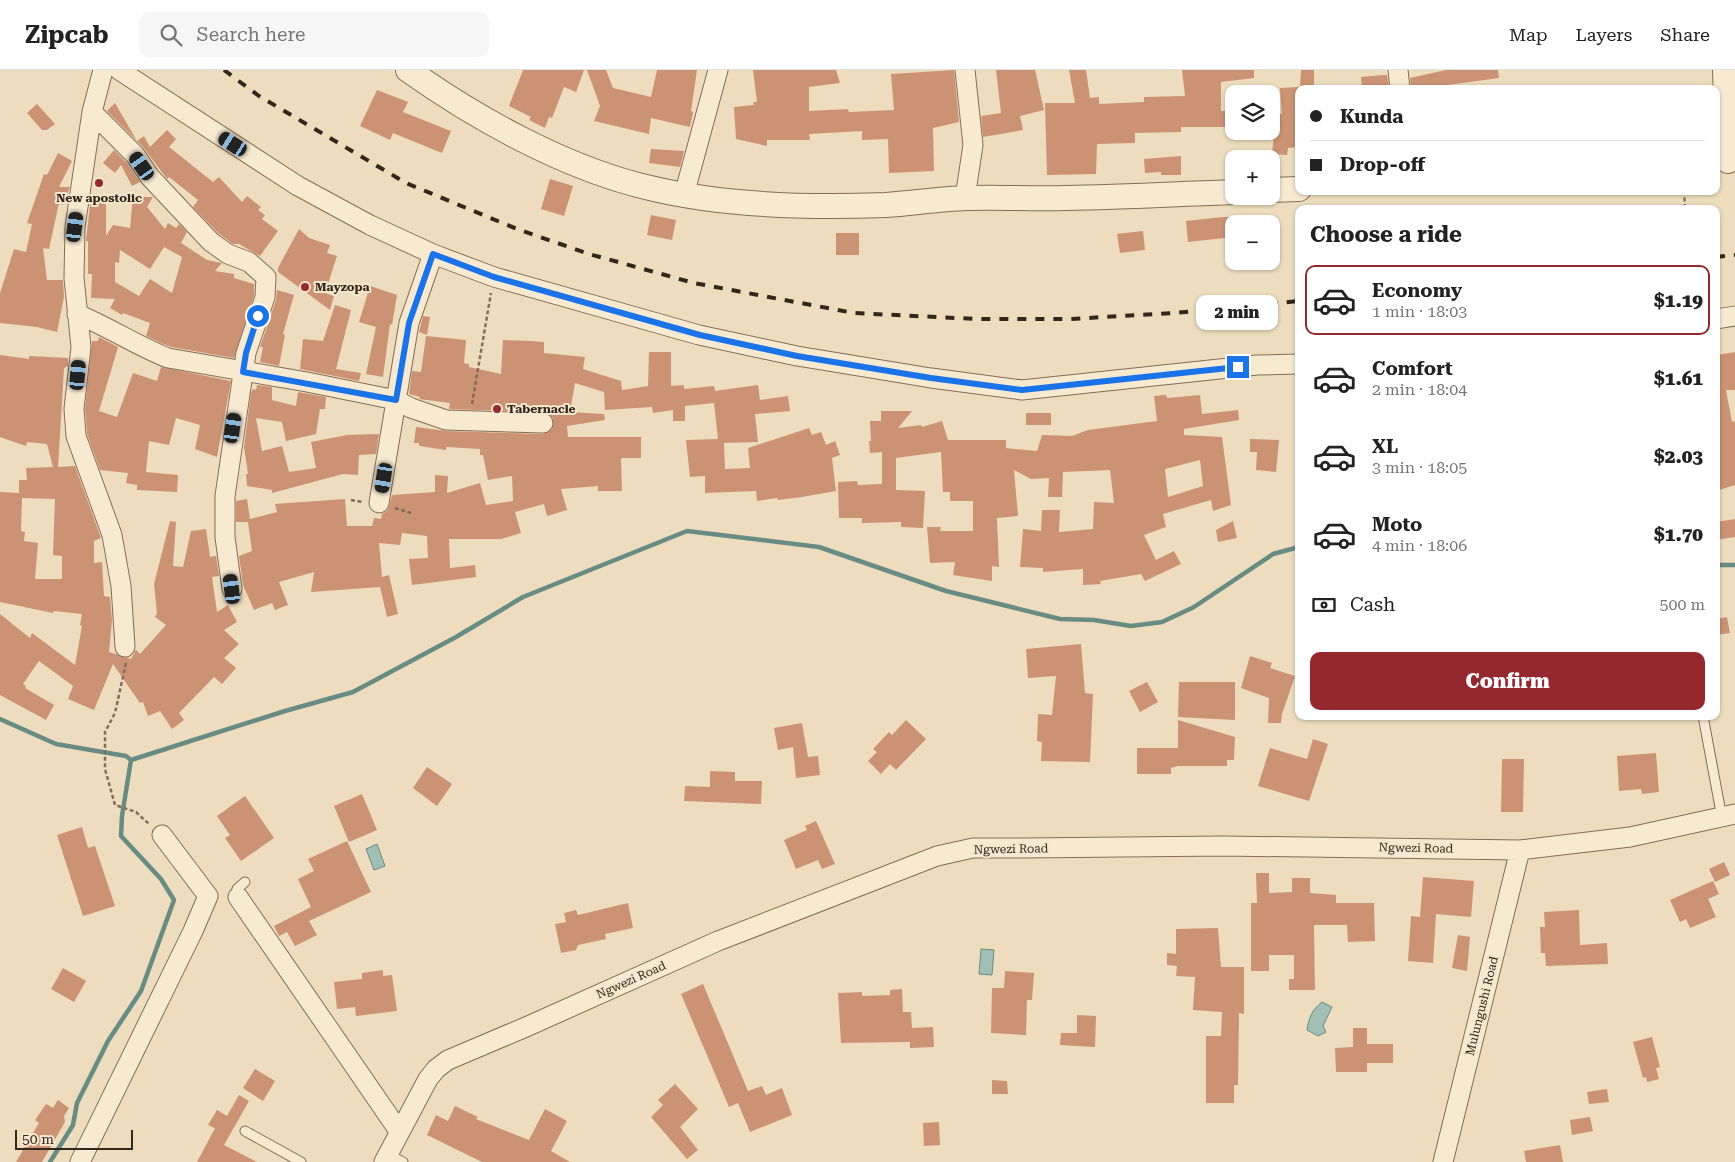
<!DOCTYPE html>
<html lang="en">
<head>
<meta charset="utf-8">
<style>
	:root { --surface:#fff; --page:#f6f6f6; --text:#222; --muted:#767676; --line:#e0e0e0; --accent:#94282e }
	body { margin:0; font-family:"Roboto Serif",serif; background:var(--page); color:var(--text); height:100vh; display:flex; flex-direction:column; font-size:19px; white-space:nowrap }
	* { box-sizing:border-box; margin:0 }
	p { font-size:16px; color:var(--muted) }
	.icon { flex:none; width:28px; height:28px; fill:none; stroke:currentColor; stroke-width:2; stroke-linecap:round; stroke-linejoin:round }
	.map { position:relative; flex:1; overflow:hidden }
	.sheet { position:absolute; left:1295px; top:135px; width:425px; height:515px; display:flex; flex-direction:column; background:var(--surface); border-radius:10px; box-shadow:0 1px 4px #0004 }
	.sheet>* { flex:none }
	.guide { position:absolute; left:1295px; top:15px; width:425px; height:110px; border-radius:10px; box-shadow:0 1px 4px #0004; display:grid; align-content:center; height:110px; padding:0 15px; background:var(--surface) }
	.controls { position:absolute; left:1225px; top:15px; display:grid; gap:10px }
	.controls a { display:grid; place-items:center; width:55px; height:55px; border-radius:10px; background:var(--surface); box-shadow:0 1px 4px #0004; font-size:25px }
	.scale { position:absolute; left:15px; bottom:12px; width:118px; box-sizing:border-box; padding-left:5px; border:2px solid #35261c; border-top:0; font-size:14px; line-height:18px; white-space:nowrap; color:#35261c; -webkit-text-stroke:4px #f5e7ce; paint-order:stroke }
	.end { position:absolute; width:22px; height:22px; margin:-11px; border:6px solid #1a73e8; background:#fff; box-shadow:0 0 0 2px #fff }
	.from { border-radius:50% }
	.bubble { position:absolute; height:35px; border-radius:10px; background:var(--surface); box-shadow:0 1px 4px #0004; font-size:16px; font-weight:800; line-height:35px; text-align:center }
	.car { position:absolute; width:15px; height:30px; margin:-15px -8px; border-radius:6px; box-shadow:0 0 4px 1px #0007; background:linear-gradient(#222 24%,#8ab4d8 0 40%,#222 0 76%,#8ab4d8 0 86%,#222 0) }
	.guide b { display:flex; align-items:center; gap:18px; height:48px; font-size:19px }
	.guide b+b { border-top:1px solid var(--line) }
	.guide i { width:12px; height:12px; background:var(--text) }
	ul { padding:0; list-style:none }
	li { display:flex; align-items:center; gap:15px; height:70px; margin:0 10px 8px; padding:0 5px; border:2px solid transparent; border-radius:10px }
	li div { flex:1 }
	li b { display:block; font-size:19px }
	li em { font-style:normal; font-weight:800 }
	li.current { border-color:var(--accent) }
	li>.icon { width:45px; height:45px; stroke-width:1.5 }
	h2 { padding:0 15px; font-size:22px; line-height:60px }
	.pay { display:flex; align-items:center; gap:12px; height:55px; padding:0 15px; font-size:19px }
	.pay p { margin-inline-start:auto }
	.action { display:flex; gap:10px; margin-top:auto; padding:10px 15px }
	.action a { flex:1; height:58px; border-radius:10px; background:var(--accent); color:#fff; font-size:20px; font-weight:800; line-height:58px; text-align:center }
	header { display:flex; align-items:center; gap:30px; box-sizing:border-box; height:70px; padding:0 25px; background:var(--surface); border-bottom:1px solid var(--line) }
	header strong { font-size:24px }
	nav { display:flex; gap:28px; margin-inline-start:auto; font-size:18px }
	.search { width:350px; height:45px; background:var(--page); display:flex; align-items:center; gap:12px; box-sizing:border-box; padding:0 18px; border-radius:10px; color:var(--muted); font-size:19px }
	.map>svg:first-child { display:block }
</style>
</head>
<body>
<header>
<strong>Zipcab</strong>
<div class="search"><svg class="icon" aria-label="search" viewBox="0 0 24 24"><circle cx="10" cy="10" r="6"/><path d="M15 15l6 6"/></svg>Search here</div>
<nav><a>Map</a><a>Layers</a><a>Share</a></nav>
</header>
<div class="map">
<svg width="1735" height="1092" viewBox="0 0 1735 1092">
	<rect width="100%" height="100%" fill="#edddbe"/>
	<!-- water -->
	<path fill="#a2bfb5" stroke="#698c82" d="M377 774 385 796 374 800 366 779Z
		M981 879 994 880 992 905 979 904Z
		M1322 932 1332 937 1323 956 1326 962 1318 966 1307 960C1309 947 1312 940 1322 932Z"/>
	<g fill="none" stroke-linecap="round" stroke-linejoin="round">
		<!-- stream -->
		<path stroke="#698c82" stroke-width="4.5" d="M1716 495H1735
			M0 649 56 674 126 686 131 690 285 641 353 622 456 567 523 527 687 461 819 477 946 521 1060 549 1094 550 1131 556 1162 552 1194 537 1273 484 1299 477
			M50 1092 73 1055 77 1033 108 971 141 921 174 830 161 809 121 766 122 746 131 690"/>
	</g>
	<!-- building -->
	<path fill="#cb9374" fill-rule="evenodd" d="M523 0H584L576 22 564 17 552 48 549 47 545 58 529 50 531 47 509 36Z
		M587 0H606L613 18 651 27 657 0H697L691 41 693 42 690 57 651 48 649 64 594 51 600 36Z
		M753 0H836L840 13 809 17V41L848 39 849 42 894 40 891 4 954 0 959 52 933 58 934 101 889 103 888 69 862 70V61L809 64 810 70H767V76L736 69 734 37 754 35 753 32H757Z
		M996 0H1035L1044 40 1020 46 1023 60 983 67 981 46 1001 43Z
		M1069 0H1086L1090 28 1099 27V34L1144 32V27L1185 26 1182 0H1254V8L1221 12V41H1234V57H1181V62L1135 63V73L1097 74 1096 104 1047 105 1045 33H1075Z
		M1301 0H1314V19H1300Z
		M1446 0H1498L1499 8 1440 16 1441 19H1411L1410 8Z
		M1383 5H1387L1389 19H1362L1361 7Z
		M1299 17V77L1288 78 1287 85 1272 84 1276 43 1282 44 1280 18Z
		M377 20 408 32 403 42 451 61 442 83 393 63 390 70 360 56Z
		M115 33 137 71 144 66 150 77 167 60 176 69 169 77 213 112 219 107 242 132 247 126 261 137 258 140 265 145 262 149 278 161 260 186 239 174H233L218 163 193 137 198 130 169 107 167 109 143 77 107 41Z
		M37 34 55 54 47 60H42L27 43Z
		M651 79 684 81 680 97 649 93Z
		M114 80 126 92 140 112 132 116 121 95 115 103 103 93Z
		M58 83 72 91 59 117H70L63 135 59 133 49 179 43 178 47 210H63L64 227 57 262 37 257 0 253V223L14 179 26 182 32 154 27 153 44 104 47 105Z
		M1181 86V105H1161V102L1145 103 1144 89Z
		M550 109 573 116 564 146 541 139Z
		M91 126 106 127V166L113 155 130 158 133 127H153L147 137 165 159 168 153 176 158 179 154 187 162 181 173 207 190 222 193 215 201 234 204V208L254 214V225L234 288 171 277 161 273 146 266 150 253 123 243 122 245 110 238 115 229 91 228 92 204H88V171H86ZM164 177 182 187 172 223 150 209 139 226 115 212V192L119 193 120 180 150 199Z
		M651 145 676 150 672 170 647 165Z
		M1223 147H1234V167L1188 172 1186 151Z
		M299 159 309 168 330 175 327 183 337 186 325 223 334 226 330 240 278 202V198Z
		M1143 161 1145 180 1120 183 1117 164Z
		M836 163H859V185H836Z
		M370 216 397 225 392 255 390 254 383 307 366 304 376 257 359 252Z
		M277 220 294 225 283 264 285 265 279 296 260 292 263 277H260L276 230Z
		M335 235 351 240 336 299 361 303 359 311 300 299 303 269 323 271Z
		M423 246 430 247 427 265 419 262Z
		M426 266 466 270 464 293 469 294V297L501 304 503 270 532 271 544 272V283L585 287 583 299 621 311 622 320 648 316 649 282H671V316L684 315V319L714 316 715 321 758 315 760 330 788 326 790 341 755 344 758 372 724 373 725 399 750 398 748 378 809 358 812 365 821 362 826 375 835 371 840 385 832 388 836 421 802 427 778 430 777 428 757 431 756 421 705 423V406L690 407 686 370 718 369 714 333 685 336V351H673V340L653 343 652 337 605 340 604 322 575 313 570 342 604 344 605 350 567 356 568 367H641V388H621L622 421H598V416L561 419 567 440 547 446 544 434 515 442 521 463 501 469H449L450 498 475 495 476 507 412 515 409 489 428 488 427 466 402 463 400 475 379 473 382 507 389 505 398 544 387 547 380 517 311 522 314 502 279 512 288 535 275 540 272 533 254 540 243 515 239 486 252 481 248 452H236V431L247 429 250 449 277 442 275 434 345 429 347 456H372L374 448 381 449 382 444 388 440 392 425 435 422V405L448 406 447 423 480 413 486 435 513 431 512 406 488 410 483 385H480V379L446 377V380L419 376V373H414L416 357 446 361 543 364 552 359 553 348 543 342 449 339 450 333 419 329 420 327 409 324 412 301 421 302Z
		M99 267 118 277 99 341 117 347 133 303 157 311 161 297 231 311 217 387 195 379 200 355 176 348 169 375 149 371 146 402 178 405 177 422 137 420V415L126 413 128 403 100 400 87 364 85 339 92 271H98Z
		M1735 282V320H1726L1732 352 1735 351V415L1716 421V285Z
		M0 285 29 289V286L68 288V296L64 298 58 397 75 396 101 468 94 471V493L102 492 104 526 110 527 112 550 109 582 131 589 136 580 140 584 166 555 155 547 157 543 154 514 170 451 176 452 173 496 183 497 191 461 206 459 210 487 216 486 219 506 212 507 217 542 228 535 237 552 224 560 239 574 224 588 236 598 222 614 214 607 179 643 184 650 172 659 160 641 148 646 143 632 140 633 113 594 94 640 68 629 73 616 39 591 23 614 26 616 25 618 54 635 46 650 0 625V544L30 568 32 563 75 595 82 556 80 555 82 544 54 541 53 543 0 532V422L19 423V410H27L26 398 53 397 47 374 27 372 26 376 0 367ZM22 428 55 429 53 485 62 486V509H35L38 473 24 471 25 462 21 461Z
		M257 315 272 317V330L296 336 298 322 326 327 325 339H320L316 364 286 371 282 352 256 348 262 381 282 376 289 402 316 398 311 372 347 365 379 364 376 384 359 385 358 405 343 404 272 423V420L247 416 246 404H248L244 377 251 323 253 319 256 320Z
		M1166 325 1167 328 1200 325 1202 344 1238 340 1239 350 1184 359V365L1222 367 1231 435 1213 441 1211 430 1163 444 1166 457 1144 465 1156 490 1174 481 1181 494 1145 511 1141 504 1100 511 1101 514 1083 515V499L1043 502V498L1020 497 1023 459 1041 461 1042 440H1060L1059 462 1093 459 1094 432 1114 433 1110 400 1063 402 1062 427H1048L1049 408 1031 409 1014 400 1018 446 997 448 999 497 992 496V511L953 505 955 492 930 493 927 457H941L940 461H973V431H950V422H943L941 382 896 388V420L925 421 923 458 901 457V452L862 453V448H839L838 412 857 411 858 415 882 414V382L870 383 869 371H871L870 351H881V341H912L898 358 921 355 922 357 942 351 948 370H1006V378L1037 381 1042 365 1072 366 1088 360 1157 351 1154 326ZM1200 390 1203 416 1168 427 1165 399Z
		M1026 343H1051V355H1026Z
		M1250 369 1279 370 1276 402 1256 400 1257 382H1250Z
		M1735 449V467L1716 470V452Z
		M1233 451 1237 468 1218 472 1216 460Z
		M1727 547 1730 563 1716 565V549Z
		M1081 574 1085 623 1093 624 1090 692 1041 691 1042 672 1037 671 1038 644 1052 645 1056 606 1028 608 1026 579Z
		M1250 586 1272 593 1270 598 1295 606 1282 644 1281 653H1268L1269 628 1241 618Z
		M1147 612 1158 632 1140 642 1129 621Z
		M1179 612H1235V650L1178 647Z
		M906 650 926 669 896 700 890 694 881 704 868 691 877 682 873 679 889 662 892 665Z
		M1178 650 1235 667 1234 690H1227V696H1178L1171 698V704H1137V678H1178Z
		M802 653 808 687 818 686 820 705 796 708 793 677 778 680 774 658Z
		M1313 669 1328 674 1309 731 1258 716 1270 678 1307 689Z
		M1656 683 1659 722 1642 724 1641 719 1619 721 1617 686Z
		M1502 689H1524L1523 742H1501Z
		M427 697 452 714 437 736 413 718Z
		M710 701 735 702V711H762L761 734 684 731 685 716 710 717Z
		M362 724 377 760 349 772 334 736Z
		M245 726 274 768 241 791 225 768 230 765 217 746Z
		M816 751 835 794 822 799 818 790 796 799 784 770 807 760 805 756Z
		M82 757 88 778 95 776 115 836 83 846 57 765Z
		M347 771 371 822 309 851 317 865 295 876 287 862 279 866 274 856 311 837 298 809 314 801 308 789Z
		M1724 792 1730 805 1715 812 1709 799Z
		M1256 803H1269V823L1292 822V808H1310V823L1336 825V833H1374L1375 871 1348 872 1347 855H1314L1315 920H1289V909H1294V885H1269V901H1251V833H1257Z
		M1423 807 1474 811 1471 847 1436 844 1433 893 1408 891 1411 846 1420 847Z
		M1713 811 1719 824 1708 829 1716 847 1690 858 1686 849 1680 852 1670 830Z
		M628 833 633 858 605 864 606 869 578 875 576 880 561 883 555 854 566 852 564 843 576 840 578 845Z
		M1579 840 1580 875 1607 873 1608 894 1546 896 1545 883H1541L1540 857H1545L1544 842Z
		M1218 858 1221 897H1244V944L1239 943 1238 1015H1234V1033H1206V966H1221L1222 942 1193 940 1195 907 1176 906 1177 896 1167 895V883L1176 884V859Z
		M1458 865 1470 867 1467 901 1452 898Z
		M63 898 86 911 74 932 51 919Z
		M383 900V906L392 905 397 941 356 946 355 937 337 939 334 912 362 909V903Z
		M1005 901 1034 903 1032 930H1027L1026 965 991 963 992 918H1004Z
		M703 914 748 1021 762 1016 766 1025 782 1018 792 1045 750 1062 738 1033 729 1037 681 924Z
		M902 919 903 942H911L912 958 933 957 934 977 910 978V972L841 973 838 923 862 922V926L890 925V920Z
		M1077 945 1096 946 1095 977 1060 975 1061 963H1077Z
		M1353 958H1367V974H1393V993H1367V1002H1336L1335 978 1353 977Z
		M1652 967 1660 997 1656 998 1659 1009 1647 1012 1646 1007 1643 1008 1633 972Z
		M255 999 275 1011 263 1031 243 1018Z
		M992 1010 1007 1011 1008 1024H992Z
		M675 1014 698 1039 680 1057 698 1080 687 1089 651 1047 663 1035 658 1030Z
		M1607 1019 1609 1032 1589 1034 1587 1022Z
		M239 1025 249 1031 224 1075 257 1092H197L215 1058 208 1055 217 1040 227 1046Z
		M58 1030 69 1038 64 1046 65 1052 42 1092H16L39 1053 35 1050 46 1034 53 1038Z
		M455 1036 478 1047 476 1049 529 1070 545 1039 567 1051 551 1081 570 1092H482L427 1065 436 1045 448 1051Z
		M1590 1047 1593 1061 1572 1065 1570 1050Z
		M939 1052 940 1075 924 1076 923 1053Z
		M1560 1075 1563 1092H1526L1524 1081Z"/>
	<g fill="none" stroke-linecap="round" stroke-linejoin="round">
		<!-- service casing -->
		<g stroke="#856d57" stroke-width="11">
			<path id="service" d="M1703 646 1722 748
				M238 827 237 819 245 812
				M245 1061 301 1092
				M388 1084 403 1092"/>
		</g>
		<!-- minor casing -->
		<g stroke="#856d57" stroke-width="21">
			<path id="minor" d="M103 0 92 42 75 157 74 208 81 277 74 339 76 366 112 465 121 516 125 577
				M119 0 298 116 370 155 433 184 494 207 699 265 797 286 931 308 1022 320 1257 295 1299 294
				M965 0 973 75 965 128
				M1398 0 1400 19
				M92 42 135 85 150 107 211 172 228 184 249 192 266 207 265 227 246 283 225 426V467L232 519
				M684 125 718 0
				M77 244C109 257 137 276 168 288L307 312 396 330 411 338 446 350 543 353
				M1716 249 1735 246
				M379 433 409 253 433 184
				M238 827 399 1061
				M80 1092 193 861 208 826 162 765
				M384 1092 428 1009 436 999 448 990 526 957 718 871 937 786 973 778H1023L1224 776 1520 780 1630 767 1735 744
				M1443 1092 1520 780"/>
		</g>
		<!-- tertiary casing -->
		<g stroke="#856d57" stroke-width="26">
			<path id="tertiary" d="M408 0C477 49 567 99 650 118 725 136 809 138 886 135 913 133 940 129 967 128 1000 127 1033 129 1066 128 1122 127 1178 124 1234 122
				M1725 0 1728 91
				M1271 120 1299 119"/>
		</g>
		<!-- path -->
		<path stroke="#856d57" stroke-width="2.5" stroke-dasharray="4 2.5" stroke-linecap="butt" d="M1684 121 1685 139
			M472 334 491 223
			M351 430 363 432
			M395 438 411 443
			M126 593 115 643 105 662V699L115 735 136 742 149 754"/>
		<!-- service -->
		<use href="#service" stroke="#f8ead1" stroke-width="9"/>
		<!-- minor -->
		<use href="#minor" stroke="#f8ead1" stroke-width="19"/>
		<!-- tertiary -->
		<use href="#tertiary" stroke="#f8ead1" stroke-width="24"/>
		<!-- rail -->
		<path stroke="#35261c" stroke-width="4" stroke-dasharray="9 9" stroke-linecap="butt" d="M224 0 259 26 406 113 517 159 589 184 694 213 854 243 977 249H1070L1174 243 1299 231
			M1716 187 1735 185"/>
	</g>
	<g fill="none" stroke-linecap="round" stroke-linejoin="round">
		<!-- route -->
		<path stroke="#1a73e8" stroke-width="6" d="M258 246 246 283 243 302 396 330 409 253 433 184 494 207 700 265 797 286 931 308 1022 320 1238 297"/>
	</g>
	<!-- markers -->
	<g fill="#94282e" stroke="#f5e7ce" stroke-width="2">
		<circle cx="99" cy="113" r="5"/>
		<circle cx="305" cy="217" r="5"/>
		<circle cx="497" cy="339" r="5"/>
	</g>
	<g text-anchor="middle" stroke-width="4" stroke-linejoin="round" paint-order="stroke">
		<!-- poi labels -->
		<g font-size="12" font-weight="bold" fill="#35261c" stroke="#f5e7ce" text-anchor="start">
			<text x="99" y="132" text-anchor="middle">New apostolic</text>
			<text x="315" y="221">Mayzopa</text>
			<text x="507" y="343">Tabernacle</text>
		</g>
		<!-- street labels -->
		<g font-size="12" fill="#35261c" stroke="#f5e7ce">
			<text transform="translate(1416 778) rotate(1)" y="4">Ngwezi Road</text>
			<text transform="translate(1011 779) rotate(-1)" y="4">Ngwezi Road</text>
			<text transform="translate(631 910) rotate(-24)" y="4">Ngwezi Road</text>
			<text transform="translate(1482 936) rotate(-76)" y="4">Mulungushi Road</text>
		</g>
	</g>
</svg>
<div class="controls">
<a><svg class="icon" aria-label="layers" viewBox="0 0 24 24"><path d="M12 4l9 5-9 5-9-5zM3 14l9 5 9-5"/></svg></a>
<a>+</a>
<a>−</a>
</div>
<div class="scale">50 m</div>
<i class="end from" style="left:258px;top:246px"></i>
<i class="end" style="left:1238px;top:297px"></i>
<div class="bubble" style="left:1196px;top:225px;width:82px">2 min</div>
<i class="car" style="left:233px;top:74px;rotate:303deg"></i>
<i class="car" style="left:142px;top:96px;rotate:325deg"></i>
<i class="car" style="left:75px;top:157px;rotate:7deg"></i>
<i class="car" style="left:78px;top:305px;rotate:5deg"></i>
<i class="car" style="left:233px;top:358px;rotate:8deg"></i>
<i class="car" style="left:384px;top:408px;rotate:189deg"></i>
<i class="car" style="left:232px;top:519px;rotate:353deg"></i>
<div class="guide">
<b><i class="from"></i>Kunda</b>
<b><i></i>Drop-off</b>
</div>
<section class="sheet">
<h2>Choose a ride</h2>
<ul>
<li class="current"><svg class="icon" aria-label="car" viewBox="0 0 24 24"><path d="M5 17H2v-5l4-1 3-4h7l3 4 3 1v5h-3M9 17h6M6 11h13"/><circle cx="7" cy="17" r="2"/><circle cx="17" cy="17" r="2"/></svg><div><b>Economy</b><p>1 min · 18:03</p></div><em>$1.19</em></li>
<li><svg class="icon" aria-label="car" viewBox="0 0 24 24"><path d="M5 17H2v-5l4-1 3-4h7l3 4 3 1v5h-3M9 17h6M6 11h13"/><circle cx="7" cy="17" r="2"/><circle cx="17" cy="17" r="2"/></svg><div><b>Comfort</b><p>2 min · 18:04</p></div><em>$1.61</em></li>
<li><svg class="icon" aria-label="car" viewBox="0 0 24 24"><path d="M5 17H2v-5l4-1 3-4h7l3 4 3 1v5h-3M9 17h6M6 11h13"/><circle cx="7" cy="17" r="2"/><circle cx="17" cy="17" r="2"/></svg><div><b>XL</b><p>3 min · 18:05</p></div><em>$2.03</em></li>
<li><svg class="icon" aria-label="car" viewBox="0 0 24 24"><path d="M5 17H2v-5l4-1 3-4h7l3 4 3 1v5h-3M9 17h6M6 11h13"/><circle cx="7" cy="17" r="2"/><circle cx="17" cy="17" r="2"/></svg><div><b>Moto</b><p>4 min · 18:06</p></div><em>$1.70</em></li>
</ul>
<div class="pay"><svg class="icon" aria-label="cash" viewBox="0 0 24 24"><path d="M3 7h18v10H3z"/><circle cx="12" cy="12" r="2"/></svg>Cash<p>500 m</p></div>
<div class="action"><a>Confirm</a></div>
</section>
</div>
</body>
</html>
